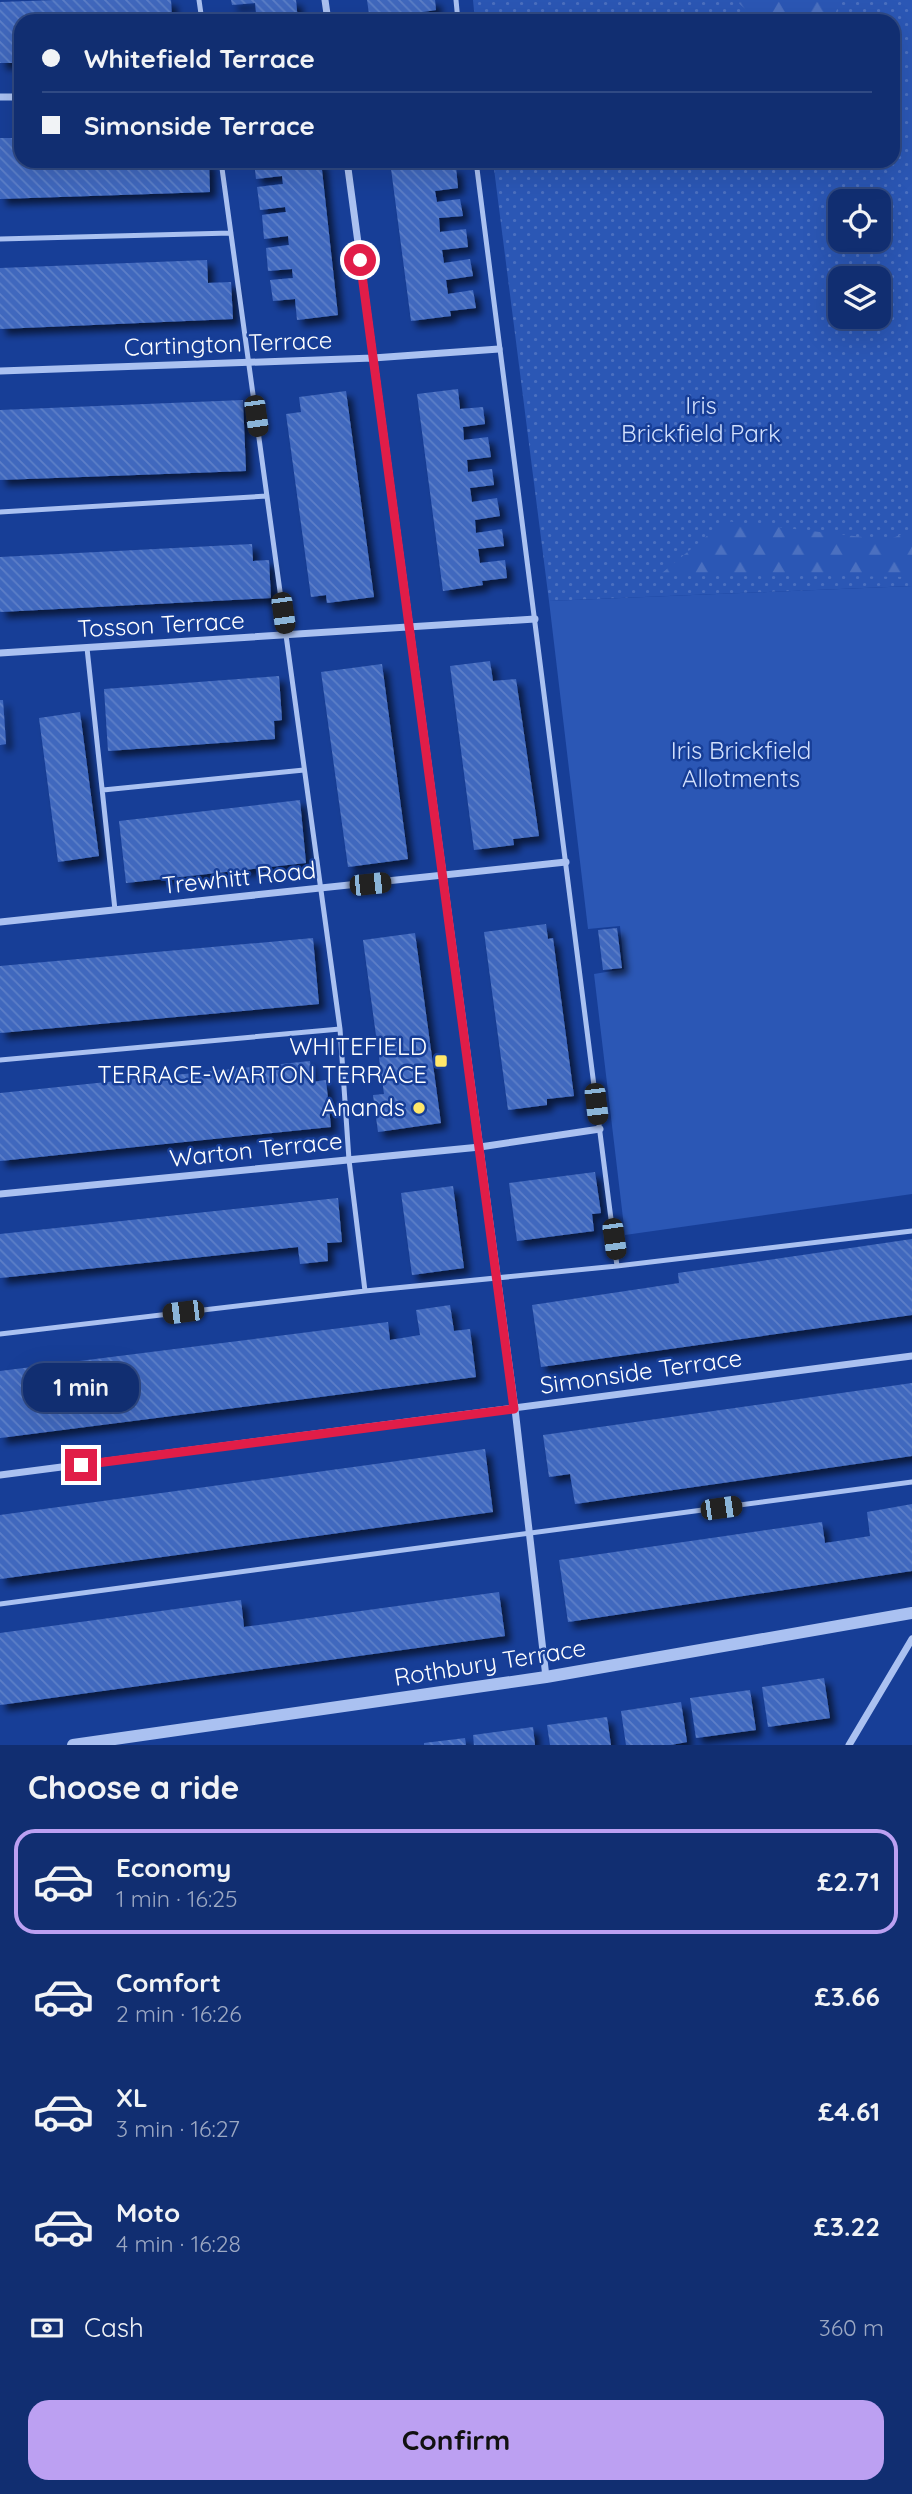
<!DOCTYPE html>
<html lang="en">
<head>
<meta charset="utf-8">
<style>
	:root { --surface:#112e71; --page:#1a3676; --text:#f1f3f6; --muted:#9ca8c3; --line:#304a84; --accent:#bca0f2 }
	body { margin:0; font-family:Quicksand,sans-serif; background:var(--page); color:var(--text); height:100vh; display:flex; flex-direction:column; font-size:26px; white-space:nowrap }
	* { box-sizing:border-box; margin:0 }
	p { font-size:23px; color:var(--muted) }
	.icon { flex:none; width:38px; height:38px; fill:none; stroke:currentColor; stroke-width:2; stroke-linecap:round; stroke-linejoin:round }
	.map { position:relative; height:1745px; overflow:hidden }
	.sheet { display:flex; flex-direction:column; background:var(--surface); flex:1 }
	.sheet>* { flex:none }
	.banner { position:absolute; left:14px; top:14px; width:886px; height:154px; border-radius:21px; box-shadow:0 7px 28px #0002,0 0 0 2px var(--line); display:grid; align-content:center; height:154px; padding:0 28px; background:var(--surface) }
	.tools { position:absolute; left:828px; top:189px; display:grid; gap:14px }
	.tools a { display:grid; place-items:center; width:63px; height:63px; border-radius:14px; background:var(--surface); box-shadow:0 7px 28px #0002,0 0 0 2px var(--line); font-size:35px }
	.end { position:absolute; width:32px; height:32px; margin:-16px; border:9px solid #e11d48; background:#fff; box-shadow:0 0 0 4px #fff }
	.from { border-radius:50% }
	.bubble { position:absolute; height:49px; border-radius:21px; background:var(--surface); box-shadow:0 7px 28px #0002,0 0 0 2px var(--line); font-size:23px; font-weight:700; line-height:49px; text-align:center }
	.car { position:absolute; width:21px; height:42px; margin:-21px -10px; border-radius:9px; box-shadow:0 0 5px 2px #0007; background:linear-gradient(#222 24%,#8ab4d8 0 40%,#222 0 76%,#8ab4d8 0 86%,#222 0) }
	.banner b { display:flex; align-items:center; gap:24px; height:66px; font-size:26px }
	.banner b+b { border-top:2px solid var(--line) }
	.banner i { width:18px; height:18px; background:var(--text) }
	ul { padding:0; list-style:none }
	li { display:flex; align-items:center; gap:21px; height:105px; margin:0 14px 10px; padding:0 14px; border:4px solid transparent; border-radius:21px }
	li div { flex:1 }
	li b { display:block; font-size:26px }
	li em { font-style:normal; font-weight:700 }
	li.current { border-color:var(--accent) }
	li>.icon { width:63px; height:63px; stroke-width:1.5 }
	h2 { padding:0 28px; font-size:32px; line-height:84px }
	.pay { display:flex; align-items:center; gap:18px; height:77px; padding:0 28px; font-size:26px }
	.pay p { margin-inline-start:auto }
	.button { display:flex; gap:14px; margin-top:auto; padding:14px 28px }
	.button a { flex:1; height:80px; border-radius:21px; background:var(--accent); color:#111; font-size:28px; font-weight:700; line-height:80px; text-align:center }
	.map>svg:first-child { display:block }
</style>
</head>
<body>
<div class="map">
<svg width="912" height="1745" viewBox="0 0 912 1745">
	<defs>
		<pattern id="grass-dots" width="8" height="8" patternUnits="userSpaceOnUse" patternTransform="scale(1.75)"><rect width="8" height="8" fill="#2b57b5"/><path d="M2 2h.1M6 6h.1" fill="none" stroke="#4b70c0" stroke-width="1.8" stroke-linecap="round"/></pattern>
		<pattern id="forest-firs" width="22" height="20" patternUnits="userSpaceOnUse" patternTransform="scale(1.75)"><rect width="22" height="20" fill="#2b57b5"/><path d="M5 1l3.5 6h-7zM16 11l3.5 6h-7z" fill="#4b70c0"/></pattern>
		<pattern id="building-back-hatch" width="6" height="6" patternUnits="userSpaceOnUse" patternTransform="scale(1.75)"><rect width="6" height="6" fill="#4068be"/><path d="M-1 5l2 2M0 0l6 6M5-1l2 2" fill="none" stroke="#5d7fc8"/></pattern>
		<filter id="shadow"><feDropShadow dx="6" dy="6" stdDeviation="3.5" flood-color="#0009"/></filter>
	</defs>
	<rect width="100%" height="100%" fill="#173e97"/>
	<!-- grass -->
	<path fill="url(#grass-dots)" fill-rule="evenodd" d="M473 0H912V586L549 601 493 161H892V21H475ZM840 201H878V240H840ZM840 278H878V317H840Z"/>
	<!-- forest -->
	<path fill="url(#forest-firs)" d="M735 0H841L832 21H759Z
		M725 521 888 540 912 530V577L662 573Z"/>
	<!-- garden -->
	<path fill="#2b57b5" d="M912 586V1194L625 1235 594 974 624 969 620 926 588 929 549 601Z"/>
	<!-- building -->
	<path fill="url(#building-back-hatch)" filter="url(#shadow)" d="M56 0H171L172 19 196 18V21H21V63H0V2Z
		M231 0H296L298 21H234V14L256 12 255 3 232 5Z
		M367 0H435L436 10 410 14 411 21H370Z
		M0 138H21V161H209L210 192 0 199Z
		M254 161H321L338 315 297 320 295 299 273 301 270 280 293 278 292 269 268 271 266 248 289 245 288 236 264 239 262 215 286 212 285 207 260 210 257 187 283 184 282 176 256 179Z
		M390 161H431L432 170 456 167 458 188 435 191 437 202 460 199 463 216 439 218 440 232 466 229 468 247 442 250 444 263 470 259 473 276 446 280 448 294 473 290 476 308 450 311 451 316 411 321Z
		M207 260 208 283 231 282 233 319 0 329V268Z
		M458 389 460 409 483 407 485 424 463 427 464 440 488 437 491 457 467 460 468 472 492 469 494 485 470 488 472 502 497 498 500 516 475 520 476 533 502 529 504 546 478 549 480 563 505 560 507 578 482 581 483 585 443 591 417 394Z
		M346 391 374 597 327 603 326 595 311 597 286 414 301 412 299 397Z
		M243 400 246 471 0 480V410Z
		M252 544 253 561 269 560 271 598 0 612V557Z
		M490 661 493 681 516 679 539 836 513 839 514 845 474 850 450 666Z
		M382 664 408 859 348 867 321 672Z
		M279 676 282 720 274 721 275 739 108 751 104 689Z
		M0 700H3L6 744 0 745Z
		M80 712 99 856 58 862 39 718Z
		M300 800 306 863 126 883 119 821Z
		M546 924 548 939 553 938 574 1096 547 1099V1105L508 1110 484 932Z
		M617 928 622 968 603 970 598 930Z
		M415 933 441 1123 378 1132 373 1095 384 1094 363 940Z
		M313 938 319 1004 0 1033V966Z
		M310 1061 312 1082 326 1080 331 1127 0 1161V1093Z
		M595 1172 601 1213 592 1214 594 1231 517 1241 509 1183Z
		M453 1186 464 1268 412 1275 401 1193Z
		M338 1198 342 1242 327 1243 328 1261 300 1264 298 1247 0 1278V1234Z
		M912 1239V1315L541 1367 532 1305 679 1283 678 1273Z
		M450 1305 454 1331 470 1329 476 1377 0 1438V1371L388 1322 390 1340 420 1335 416 1310Z
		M912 1383V1456L575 1504 570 1474 549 1477 543 1435Z
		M485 1449 493 1512 0 1579V1515Z
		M912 1504V1571L568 1622 559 1560 822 1522 825 1543 870 1536 867 1512Z
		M499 1592 505 1636 0 1705V1633L241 1600 244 1627Z
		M824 1678 830 1718 768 1727 762 1687Z
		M750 1690 756 1730 696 1738 690 1698Z
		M681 1702 687 1742 671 1745H626L621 1711Z
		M607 1717 611 1745H550L547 1725Z
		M533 1727 535 1745H474L473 1735Z
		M465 1738 466 1745H424V1743Z"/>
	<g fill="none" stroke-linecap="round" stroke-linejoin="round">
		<!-- service -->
		<path stroke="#aac1f1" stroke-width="5" d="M199 0 202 21
			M456 0 458 21
			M221 161 340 1029 349 1160 365 1291
			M476 161 617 1266
			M0 239 231 233
			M0 512 267 496
			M87 648 115 910
			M103 790 304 770
			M0 1060 340 1029
			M0 1334 365 1291 617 1266 912 1231
			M0 1604 912 1482"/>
		<!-- minor -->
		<path stroke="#aac1f1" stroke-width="7" d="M325 0 328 21
			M0 97H21
			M347 161 515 1409 546 1677
			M0 371 373 358 499 349
			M0 653 535 619
			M0 922 566 862
			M0 1194 480 1147 600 1129
			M0 1475 912 1356
			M849 1745 912 1639"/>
		<!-- tertiary -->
		<path stroke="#aac1f1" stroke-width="12" d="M73 1745 546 1677 912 1613"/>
	</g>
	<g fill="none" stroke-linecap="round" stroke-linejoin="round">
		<!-- route -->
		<path stroke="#e11d48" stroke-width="9" d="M81 1465 514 1409 360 260"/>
	</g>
	<!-- markers -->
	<g fill="#ffe76a" stroke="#173e97" stroke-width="2.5">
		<rect x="434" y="1054" width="14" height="14" rx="3.5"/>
		<circle cx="419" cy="1108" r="7"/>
	</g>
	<g text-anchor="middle" stroke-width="5" stroke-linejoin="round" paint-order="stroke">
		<!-- street labels -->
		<g font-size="24" fill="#fff" stroke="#173e97">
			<text transform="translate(228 344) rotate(-2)" y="8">Cartington Terrace</text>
			<text transform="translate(161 625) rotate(-3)" y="8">Tosson Terrace</text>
			<text transform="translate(239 878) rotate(-6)" y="8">Trewhitt Road</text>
			<text transform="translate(256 1150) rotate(-6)" y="8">Warton Terrace</text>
			<text transform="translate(641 1372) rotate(-8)" y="8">Simonside Terrace</text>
			<text transform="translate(490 1663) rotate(-9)" y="8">Rothbury Terrace</text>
		</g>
		<!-- park labels -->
		<g font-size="24" fill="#d1dffc" stroke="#173e97">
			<text x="701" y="414">Iris<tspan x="701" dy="28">Brickfield Park</tspan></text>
			<text x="741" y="759">Iris Brickfield<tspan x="741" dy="28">Allotments</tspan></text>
		</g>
		<!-- poi labels -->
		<g font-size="24" fill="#fff" stroke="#173e97" text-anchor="end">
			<text x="427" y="1055">WHITEFIELD<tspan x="427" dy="28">TERRACE-WARTON TERRACE</tspan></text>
			<text x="405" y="1116">Anands</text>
		</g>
	</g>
</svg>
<div class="tools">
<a><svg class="icon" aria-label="locate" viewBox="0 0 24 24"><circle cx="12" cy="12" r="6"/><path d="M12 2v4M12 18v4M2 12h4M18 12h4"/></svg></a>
<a><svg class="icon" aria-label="layers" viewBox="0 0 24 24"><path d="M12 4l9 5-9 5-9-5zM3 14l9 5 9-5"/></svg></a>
</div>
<i class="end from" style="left:360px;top:260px"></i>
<i class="end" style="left:81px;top:1465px"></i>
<div class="bubble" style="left:23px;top:1363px;width:116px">1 min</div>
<i class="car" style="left:256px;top:416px;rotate:172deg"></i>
<i class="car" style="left:283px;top:613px;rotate:172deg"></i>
<i class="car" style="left:370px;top:884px;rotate:84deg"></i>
<i class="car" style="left:596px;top:1104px;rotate:173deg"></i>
<i class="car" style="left:614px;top:1239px;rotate:172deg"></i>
<i class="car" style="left:183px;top:1312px;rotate:263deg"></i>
<i class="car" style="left:721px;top:1508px;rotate:82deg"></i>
<div class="banner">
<b><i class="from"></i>Whitefield Terrace</b>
<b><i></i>Simonside Terrace</b>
</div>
</div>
<section class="sheet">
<h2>Choose a ride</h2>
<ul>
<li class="current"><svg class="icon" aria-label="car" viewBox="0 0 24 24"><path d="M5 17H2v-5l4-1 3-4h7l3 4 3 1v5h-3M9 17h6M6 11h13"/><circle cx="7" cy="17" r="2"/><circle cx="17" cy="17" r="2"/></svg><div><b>Economy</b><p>1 min · 16:25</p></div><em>£2.71</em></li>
<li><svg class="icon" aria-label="car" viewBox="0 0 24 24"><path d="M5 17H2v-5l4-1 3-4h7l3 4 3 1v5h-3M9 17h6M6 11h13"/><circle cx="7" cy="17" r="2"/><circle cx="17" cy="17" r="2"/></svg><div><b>Comfort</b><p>2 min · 16:26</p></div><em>£3.66</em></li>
<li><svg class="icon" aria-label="car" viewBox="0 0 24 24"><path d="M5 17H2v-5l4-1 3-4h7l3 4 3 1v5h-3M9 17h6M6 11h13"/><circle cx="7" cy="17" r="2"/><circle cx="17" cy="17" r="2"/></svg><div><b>XL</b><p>3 min · 16:27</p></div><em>£4.61</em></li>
<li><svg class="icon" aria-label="car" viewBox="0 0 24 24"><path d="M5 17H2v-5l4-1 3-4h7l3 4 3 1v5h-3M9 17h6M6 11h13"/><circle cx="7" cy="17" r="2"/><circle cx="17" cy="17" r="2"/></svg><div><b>Moto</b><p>4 min · 16:28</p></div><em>£3.22</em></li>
</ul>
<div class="pay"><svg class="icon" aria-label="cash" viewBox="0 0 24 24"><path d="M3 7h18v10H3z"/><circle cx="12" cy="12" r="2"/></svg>Cash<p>360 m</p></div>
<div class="button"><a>Confirm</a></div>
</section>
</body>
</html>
